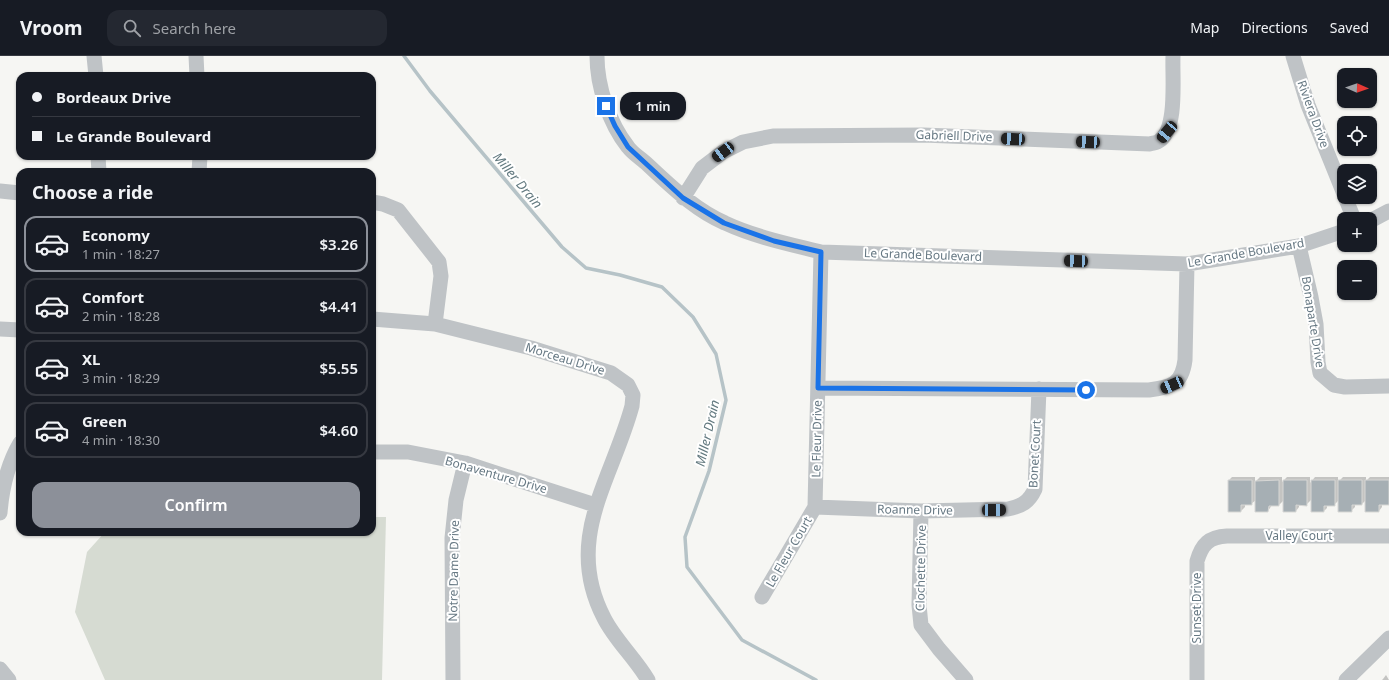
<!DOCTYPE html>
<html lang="en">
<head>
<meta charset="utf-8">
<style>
	:root { --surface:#171b24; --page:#242831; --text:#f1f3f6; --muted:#9ea1a6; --line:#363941; --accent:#8c9099 }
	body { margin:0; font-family:"Noto Sans",sans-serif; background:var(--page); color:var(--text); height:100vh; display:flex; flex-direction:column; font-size:15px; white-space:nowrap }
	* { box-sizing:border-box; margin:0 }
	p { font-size:13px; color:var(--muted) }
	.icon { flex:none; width:22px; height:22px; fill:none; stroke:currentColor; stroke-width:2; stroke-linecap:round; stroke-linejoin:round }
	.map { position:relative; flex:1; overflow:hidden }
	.details { position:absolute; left:16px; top:112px; width:360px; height:368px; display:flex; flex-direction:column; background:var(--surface); border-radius:12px; box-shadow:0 1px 3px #0004 }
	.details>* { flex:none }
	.guide { position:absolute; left:16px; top:16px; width:360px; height:88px; border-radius:12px; box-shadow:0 1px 3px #0004; display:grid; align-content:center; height:88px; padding:0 16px; background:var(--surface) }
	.needle { width:26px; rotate:92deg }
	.controls { position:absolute; left:1337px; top:12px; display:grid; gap:8px }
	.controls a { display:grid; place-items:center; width:40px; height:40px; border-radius:8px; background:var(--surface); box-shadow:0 1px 3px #0004; font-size:20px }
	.end { position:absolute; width:18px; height:18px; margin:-9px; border:5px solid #1a73e8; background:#fff; box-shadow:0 0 0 2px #fff }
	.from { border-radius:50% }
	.bubble { position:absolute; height:28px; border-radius:12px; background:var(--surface); box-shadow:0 1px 3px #0004; font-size:13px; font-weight:600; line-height:28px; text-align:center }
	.car { position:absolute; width:12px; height:24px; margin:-12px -6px; border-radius:5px; box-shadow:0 0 3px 1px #0007; background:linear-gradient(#222 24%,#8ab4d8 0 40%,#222 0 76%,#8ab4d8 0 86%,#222 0) }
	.guide b { display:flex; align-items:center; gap:14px; height:38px; font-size:15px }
	.guide b+b { border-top:1px solid var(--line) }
	.guide i { width:10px; height:10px; background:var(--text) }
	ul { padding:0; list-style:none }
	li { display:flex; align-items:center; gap:12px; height:56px; margin:0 8px 6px; padding:0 8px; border:2px solid var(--line); border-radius:12px }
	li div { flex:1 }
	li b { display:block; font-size:15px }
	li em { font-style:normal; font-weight:600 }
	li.selected { border-color:var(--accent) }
	li>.icon { width:36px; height:36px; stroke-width:1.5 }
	h2 { padding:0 16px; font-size:18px; line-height:48px }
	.primary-button { display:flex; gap:8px; margin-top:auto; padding:8px 16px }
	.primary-button a { flex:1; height:46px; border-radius:12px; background:var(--accent); color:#fff; font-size:16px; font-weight:600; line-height:46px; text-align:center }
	header { display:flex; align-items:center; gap:24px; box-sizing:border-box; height:56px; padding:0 20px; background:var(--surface); border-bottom:1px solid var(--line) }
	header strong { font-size:19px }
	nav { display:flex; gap:22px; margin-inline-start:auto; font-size:14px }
	.search { width:280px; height:36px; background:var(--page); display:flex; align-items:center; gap:10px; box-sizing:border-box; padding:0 14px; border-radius:12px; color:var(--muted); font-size:15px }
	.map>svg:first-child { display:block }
</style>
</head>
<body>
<header>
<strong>Vroom</strong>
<div class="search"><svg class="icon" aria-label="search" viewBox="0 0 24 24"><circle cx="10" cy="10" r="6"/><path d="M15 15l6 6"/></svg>Search here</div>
<nav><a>Map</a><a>Directions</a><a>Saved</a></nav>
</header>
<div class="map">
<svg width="1389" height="624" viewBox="0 0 1389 624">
	<rect width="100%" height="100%" fill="#f6f6f3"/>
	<!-- green -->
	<path fill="#d6dbd2" d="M372 461H386L382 624H105L75 556 87 496 105 476H372Z"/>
	<!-- shadow -->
	<path fill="#0003" d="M1232 421H1255V426L1260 421H1282V426L1287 421H1310V427L1315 421H1338V426L1343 421H1366V425L1370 421H1389V448H1382V451L1379 455 1366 444 1362 448H1355V451L1351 455 1339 444 1334 449H1327V452L1324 455 1312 443 1306 449H1299V451L1296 455 1284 444 1279 449H1272L1268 455 1256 444 1251 448H1245V451L1241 455H1229V424Z
		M1386 619 1389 624H1382L1383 623Z"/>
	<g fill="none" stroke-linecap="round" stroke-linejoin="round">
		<!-- stream -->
		<path stroke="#b6c3c7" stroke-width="3.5" d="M404 0 430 35 562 191 586 212 620 219 662 231 693 261 716 298 726 344 709 415 685 481 687 511 742 584 816 624"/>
	</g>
	<!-- building -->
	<path fill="#a6afb4" stroke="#d7d7d5" d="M1228 424H1252V449H1241V456H1228Z
		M1279 424V450H1269L1268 456H1255V425Z
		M1283 424H1307V450L1296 449V456H1283Z
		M1311 424H1335V450H1324V456H1311Z
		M1338 424H1362V449H1352V456H1338Z
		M1365 424H1389V449H1379V456H1365Z"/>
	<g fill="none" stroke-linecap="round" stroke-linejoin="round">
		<!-- minor -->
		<path stroke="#bfc3c6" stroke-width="15" d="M94 0 96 20
			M196 0 197 20
			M597 0C597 30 609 67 628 91 633 98 642 103 648 109 672 131 695 154 725 167 755 181 789 188 821 196L1187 208 1299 190 1344 175
			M1293 0 1308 49 1344 138
			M98 100 99 116
			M199 116 200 100
			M0 135 20 137
			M1345 141 1354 163
			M683 142 702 112 723 96 743 86 773 80 923 79 1150 88C1153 87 1157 87 1159 85 1178 73 1172 21 1173 0
			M372 146 383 148 398 154 439 206 441 220 435 268
			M1370 165 1389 155
			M1299 190 1311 241 1316 268 1318 306 1320 317 1334 329 1345 331 1389 330
			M372 263 435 268 531 292 611 317 628 329 633 339 632 350C612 424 563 483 604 562 615 584 635 602 648 624
			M0 273 20 274
			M818 332 1149 334C1172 331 1182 328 1185 304L1187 208
			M372 396H408L465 407 595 449
			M815 451 921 455 1008 453C1022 450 1029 446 1035 433L1039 333
			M921 455 919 549 921 569 939 593 966 624
			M0 457C2 432 7 409 20 387
			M762 541 815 451 821 196
			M0 613 9 624
			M453 624 452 482 456 444 465 407
			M1197 624V505C1202 488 1209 481 1227 480H1389
			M1346 624 1389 582"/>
	</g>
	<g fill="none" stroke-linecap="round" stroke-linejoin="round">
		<!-- route -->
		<path stroke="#1a73e8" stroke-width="5" d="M606 50 615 70 628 91 683 142 724 167 774 185 821 196 818 332 1086 334"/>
	</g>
	<g text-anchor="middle" stroke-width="4" stroke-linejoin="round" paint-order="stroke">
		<!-- street labels -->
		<g font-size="12" fill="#667883" stroke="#fff">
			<text transform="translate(1313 58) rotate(70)" y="4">Riviera Drive</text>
			<text transform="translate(954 80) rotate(2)" y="4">Gabriell Drive</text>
			<text transform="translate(1246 197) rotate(-10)" y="4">Le Grande Boulevard</text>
			<text transform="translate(923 199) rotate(2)" y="4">Le Grande Boulevard</text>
			<text transform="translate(1313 266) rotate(81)" y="4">Bonaparte Drive</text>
			<text transform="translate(565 303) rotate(17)" y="4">Morceau Drive</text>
			<text transform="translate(817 383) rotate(-89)" y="4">Le Fleur Drive</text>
			<text transform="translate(1035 398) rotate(-87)" y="4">Bonet Court</text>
			<text transform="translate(496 419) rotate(16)" y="4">Bonaventure Drive</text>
			<text transform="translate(915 454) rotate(1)" y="4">Roanne Drive</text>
			<text x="1299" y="484">Valley Court</text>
			<text transform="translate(789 496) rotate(-60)" y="4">Le Fleur Court</text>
			<text transform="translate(921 512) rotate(-89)" y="4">Clochette Drive</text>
			<text transform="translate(454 515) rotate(-89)" y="4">Notre Dame Drive</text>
			<text transform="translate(1197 552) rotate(-90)" y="4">Sunset Drive</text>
		</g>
		<!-- water labels -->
		<g font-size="13" font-style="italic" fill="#62797f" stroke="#fff">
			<text transform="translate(518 124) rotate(50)" y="5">Miller Drain</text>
			<text transform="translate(707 377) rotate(-77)" y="5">Miller Drain</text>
		</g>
	</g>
</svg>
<div class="controls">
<a><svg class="needle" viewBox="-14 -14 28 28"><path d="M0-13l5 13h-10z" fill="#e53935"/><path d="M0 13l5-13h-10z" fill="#9ea1a6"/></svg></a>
<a><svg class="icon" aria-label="locate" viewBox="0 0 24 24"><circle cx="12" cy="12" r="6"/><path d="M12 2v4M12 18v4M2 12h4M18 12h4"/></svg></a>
<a><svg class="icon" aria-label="layers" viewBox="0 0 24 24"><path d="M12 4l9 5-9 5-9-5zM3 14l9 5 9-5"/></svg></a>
<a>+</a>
<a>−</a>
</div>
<i class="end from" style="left:1086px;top:334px"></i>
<i class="end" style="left:606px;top:50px"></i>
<div class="bubble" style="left:620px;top:36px;width:66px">1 min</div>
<i class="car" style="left:1167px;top:76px;rotate:220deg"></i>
<i class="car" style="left:1013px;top:83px;rotate:273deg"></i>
<i class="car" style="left:1088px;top:86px;rotate:273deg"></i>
<i class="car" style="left:723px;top:96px;rotate:233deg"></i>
<i class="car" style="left:1076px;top:205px;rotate:272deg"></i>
<i class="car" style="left:1172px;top:329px;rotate:247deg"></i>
<i class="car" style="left:994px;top:454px;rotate:89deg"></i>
<div class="guide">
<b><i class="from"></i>Bordeaux Drive</b>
<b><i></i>Le Grande Boulevard</b>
</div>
<section class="details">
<h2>Choose a ride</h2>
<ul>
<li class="selected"><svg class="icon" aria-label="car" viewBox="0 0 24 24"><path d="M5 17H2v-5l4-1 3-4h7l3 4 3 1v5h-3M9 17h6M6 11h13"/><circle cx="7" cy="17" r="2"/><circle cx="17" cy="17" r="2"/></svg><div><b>Economy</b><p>1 min · 18:27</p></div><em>$3.26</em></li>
<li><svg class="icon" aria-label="car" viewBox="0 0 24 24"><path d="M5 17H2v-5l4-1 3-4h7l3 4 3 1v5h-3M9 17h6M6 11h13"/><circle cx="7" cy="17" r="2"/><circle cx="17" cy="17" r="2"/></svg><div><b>Comfort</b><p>2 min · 18:28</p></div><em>$4.41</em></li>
<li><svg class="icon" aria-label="car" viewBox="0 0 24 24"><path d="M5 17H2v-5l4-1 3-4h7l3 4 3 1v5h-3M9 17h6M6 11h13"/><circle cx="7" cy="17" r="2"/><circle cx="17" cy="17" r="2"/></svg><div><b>XL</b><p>3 min · 18:29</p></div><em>$5.55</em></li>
<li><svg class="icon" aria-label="car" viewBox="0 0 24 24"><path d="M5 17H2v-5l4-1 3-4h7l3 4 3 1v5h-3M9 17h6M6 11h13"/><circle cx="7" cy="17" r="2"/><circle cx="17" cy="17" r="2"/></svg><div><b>Green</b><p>4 min · 18:30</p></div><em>$4.60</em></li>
</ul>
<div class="primary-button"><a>Confirm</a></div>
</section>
</div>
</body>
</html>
